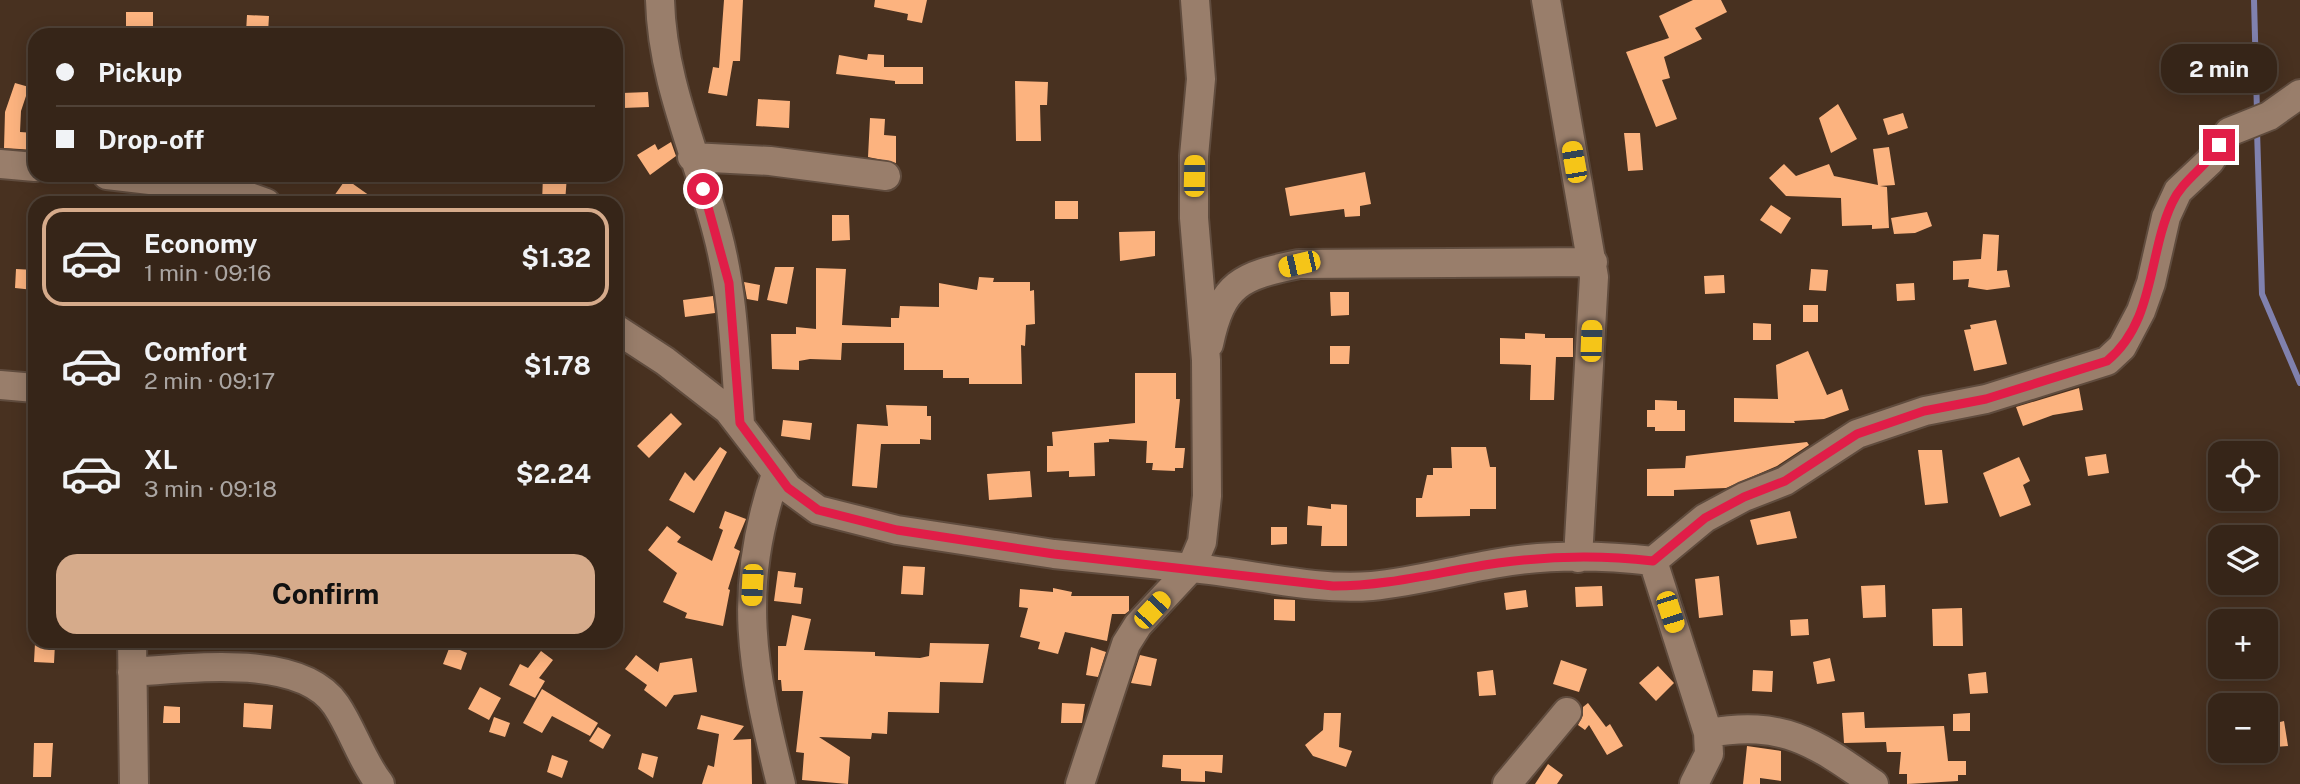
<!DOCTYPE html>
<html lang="en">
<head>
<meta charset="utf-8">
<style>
	:root { --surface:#362518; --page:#3d2d21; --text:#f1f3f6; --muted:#aaa5a2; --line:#504237; --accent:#d6ab8b }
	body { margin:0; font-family:"Public Sans",sans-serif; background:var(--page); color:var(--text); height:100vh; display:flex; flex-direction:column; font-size:26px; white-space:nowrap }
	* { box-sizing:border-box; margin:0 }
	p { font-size:23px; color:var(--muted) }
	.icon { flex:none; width:38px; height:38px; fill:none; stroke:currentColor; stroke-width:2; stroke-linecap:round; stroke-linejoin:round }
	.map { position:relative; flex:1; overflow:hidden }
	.sheet { position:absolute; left:28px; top:196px; width:595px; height:452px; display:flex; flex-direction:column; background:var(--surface); border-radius:21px; box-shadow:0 4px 18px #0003,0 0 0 2px var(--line) }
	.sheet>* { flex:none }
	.guide { position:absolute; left:28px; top:28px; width:595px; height:154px; border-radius:21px; box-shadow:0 4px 18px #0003,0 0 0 2px var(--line); display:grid; align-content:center; height:154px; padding:0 28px; background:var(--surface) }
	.fabs { position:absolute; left:2208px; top:441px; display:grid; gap:14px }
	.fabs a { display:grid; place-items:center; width:70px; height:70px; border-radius:14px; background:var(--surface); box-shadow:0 4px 18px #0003,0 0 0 2px var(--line); font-size:35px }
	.end { position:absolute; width:32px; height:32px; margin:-16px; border:9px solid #e11d48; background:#fff; box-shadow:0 0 0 4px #fff }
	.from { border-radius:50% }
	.bubble { position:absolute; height:49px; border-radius:21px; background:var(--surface); box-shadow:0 4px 18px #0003,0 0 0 2px var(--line); font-size:23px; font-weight:700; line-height:49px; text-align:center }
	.car { position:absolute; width:21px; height:42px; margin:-21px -10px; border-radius:9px; box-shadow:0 0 5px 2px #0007; background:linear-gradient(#f5c518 24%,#345 0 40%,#f5c518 0 76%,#345 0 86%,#f5c518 0) }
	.guide b { display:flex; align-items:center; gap:24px; height:66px; font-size:26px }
	.guide b+b { border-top:2px solid var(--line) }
	.guide i { width:18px; height:18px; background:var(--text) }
	ul { padding:12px 0 0; list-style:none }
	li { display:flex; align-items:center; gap:21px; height:98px; margin:0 14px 10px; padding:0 14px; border:4px solid transparent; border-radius:21px }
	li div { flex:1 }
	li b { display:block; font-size:26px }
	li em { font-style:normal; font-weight:700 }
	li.selected { border-color:var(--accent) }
	li>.icon { width:63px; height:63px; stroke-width:1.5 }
	.primary-button { display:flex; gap:14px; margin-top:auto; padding:14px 28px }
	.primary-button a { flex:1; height:80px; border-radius:21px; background:var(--accent); color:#111; font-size:28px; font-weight:700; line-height:80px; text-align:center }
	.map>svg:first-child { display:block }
</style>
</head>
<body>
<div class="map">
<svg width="2300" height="784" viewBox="0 0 2300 784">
	<rect width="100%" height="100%" fill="#483120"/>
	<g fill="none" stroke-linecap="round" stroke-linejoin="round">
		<!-- stream -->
		<path stroke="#8081ae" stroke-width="6" d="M2254 0 2257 112
			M2257 130 2262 294 2300 383"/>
	</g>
	<!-- building -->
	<path fill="#fcb37f" d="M724 0H743L740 61H733L727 96 708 93 713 67 719 68Z
		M875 0H927L922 23 907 20 908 14 874 7Z
		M1693 0H1721L1727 12 1695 28 1702 39 1664 57 1670 78 1662 80 1677 119 1656 127 1626 52 1669 38 1659 16Z
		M126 12H153V34H126Z
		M247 15 269 16 268 33 246 32Z
		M868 54 884 55V67H923V84H895V81L836 74 839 55 867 60Z
		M1015 81 1048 82 1047 105H1040L1041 141H1016Z
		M15 83 29 87 21 111 20 132 35 133V150L4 148 5 112Z
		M648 92 649 107 623 108 622 93Z
		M758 99 790 101 789 128 756 126Z
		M1838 104 1857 139 1831 153 1819 118Z
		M1903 113 1908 128 1888 135 1883 119Z
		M870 118 885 119 884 135 896 136V163L868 157Z
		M1624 133H1640L1643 170 1628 171Z
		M671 142 676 156 650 175 637 155 655 144 658 150Z
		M1889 147 1895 185 1880 186 1887 187 1889 228 1872 229V225L1842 226 1841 198 1786 196 1769 178 1784 164 1796 176 1829 164 1834 176 1878 185 1873 149Z
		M1365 172 1371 204 1360 206V216L1345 217 1344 209 1290 216 1285 188Z
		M543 175H567L565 203H542Z
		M346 179 380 203H329Z
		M1055 201H1078V219H1055Z
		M1771 205 1791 218 1781 234 1760 220Z
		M1927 212 1932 226 1915 233 1894 234 1891 218Z
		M832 215H849L850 240 832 241Z
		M1155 231V256L1120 261 1119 232Z
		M1983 234 1999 235 1997 271 2007 270 2010 287 1987 290 1968 287 1969 279 1953 280V261L1981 259Z
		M775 267H794L787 304 767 300Z
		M816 268 846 269 842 325 891 327V318H899L900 306 939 307V283L977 290 979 277 994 278 993 282H1030V291L1034 290 1035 324 1026 325 1025 346 1021 345 1022 384H969V378H943V370H904V343H842L841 360 810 359 799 361V370L772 369 771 334H796V327L816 329Z
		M16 269 35 270 34 290 15 288Z
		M1811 269 1828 270 1826 291 1809 290Z
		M1724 275 1725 293 1705 294 1704 276Z
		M744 282 760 285 758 301 747 299Z
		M1914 283 1915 300 1897 301 1896 284Z
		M1330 292H1349V315L1331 316Z
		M713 296 715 313 685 317 683 300Z
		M1803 305H1818V322H1803Z
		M1996 320 2007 364 1974 371 1964 330 1971 329 1970 325Z
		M1753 323 1771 324V340H1753Z
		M1525 333 1545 334V338H1573V357H1556L1554 400H1530L1531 365 1500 364V338L1525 339Z
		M1330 346H1350L1349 364H1330Z
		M1808 351 1827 395 1842 389 1849 410 1824 419 1794 421 1795 423 1734 422V398L1778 399 1776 365Z
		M1135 373H1176V399H1180L1175 448H1185L1183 468H1175V471L1152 470 1153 463H1146L1147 441 1109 439V442L1094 443 1095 476 1069 477V471L1047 472V446H1053L1052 432 1135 423Z
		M2079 388 2083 410 2053 415 2023 426 2016 407Z
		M1655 400 1677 401V410H1685V431H1655V427H1647V410H1655Z
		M886 405 927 406V416H931V440L920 439V444H881L877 488 852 486 857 424 888 426Z
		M671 413 682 424 649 458 637 446Z
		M783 420 812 423 810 440 781 436Z
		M1807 442 1809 445 1777 466 1726 488 1674 490V496H1647V469L1685 468 1686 456Z
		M720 447 727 452 694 513 669 500 685 472 694 481Z
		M1451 447H1486L1490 467H1496V509H1470V516L1416 517V498H1422L1427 475H1433V468H1452Z
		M1918 450H1942L1948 503 1925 505Z
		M2106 454 2109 473 2088 476 2085 457Z
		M2019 457 2030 481 2023 485 2031 505 2000 517 1983 473Z
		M1030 471 1032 497 989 500 987 474Z
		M1331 504 1347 505V546H1321L1322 526 1307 525 1308 506 1331 509Z
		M725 511 746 519 734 548 740 551 728 589 730 590 723 626 685 618 687 613 663 602 677 573 648 550 667 526 681 537 677 542 712 561 723 530 719 528Z
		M1790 511 1797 538 1757 545 1750 520Z
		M1271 527H1287V544L1271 545Z
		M903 566 925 567 923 595 901 594Z
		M778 571 796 573 794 587 803 588 801 604 774 601Z
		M1719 576 1723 615 1699 618 1695 579Z
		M1885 585 1886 617 1863 618 1861 586Z
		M1602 586 1603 606 1576 607 1575 587Z
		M1053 588 1072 592 1071 596H1129V611L1125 614H1112L1107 641 1065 632 1058 654 1038 649 1040 642 1020 637 1028 608 1019 607 1020 589 1053 592Z
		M1526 590 1528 607 1506 610 1504 593Z
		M1274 599 1295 600V621L1274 620Z
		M1962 608 1963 646H1933L1932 609Z
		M792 615 811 619 804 650 875 652V656L920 658 929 656 930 643 989 644 983 683 940 682 939 713 888 712 887 734 872 733 871 739 819 737 850 757 848 784 802 780 804 753 796 752 803 691H782L781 680H778V646H786Z
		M1808 619 1809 635 1791 636 1790 620Z
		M35 643 55 644 54 663 34 662Z
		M450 646 467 653 461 670 443 664Z
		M1091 647 1106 652 1098 677 1086 675Z
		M541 651 553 660 539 678 545 681 535 698 509 685 520 664 528 668Z
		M636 655 658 672 660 663 692 658 697 692 674 695 666 707 644 690 647 685 625 669Z
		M1140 655 1157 659 1151 686 1131 683Z
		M1830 658 1835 681 1817 684 1813 662Z
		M1561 660 1587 669 1579 692 1553 684Z
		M1658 666 1674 683 1656 701 1639 683Z
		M1493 670 1496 695 1479 696 1477 672Z
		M1753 670 1773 671 1772 692 1752 691Z
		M1986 672 1988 693 1970 694 1968 674Z
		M480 687 501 698 489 720 468 709Z
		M542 689 598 723 590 736 552 716 542 733 523 723Z
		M244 703 273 705 271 729 243 727Z
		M1062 703 1085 704 1082 723H1061Z
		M1588 703 1606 727 1610 724 1623 746 1607 755 1589 725 1585 730 1578 725 1583 715V707Z
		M164 706 180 707V723H163Z
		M1864 712 1865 728 1944 726 1948 761H1966V775H1958V781L1907 784V774H1899L1901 752H1887L1886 742 1844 743 1842 713Z
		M1324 713H1341L1339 747 1352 751 1346 767 1313 756 1305 745 1323 730Z
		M1970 713V731H1953V714Z
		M701 715 744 726 733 740 751 739 752 784H702L708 765 714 767 719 734 697 729Z
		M494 717 510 723 505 737 489 732Z
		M2284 721 2288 746 2274 747 2268 725Z
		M598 727 611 735 603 749 589 741Z
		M34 743H53L51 777H33Z
		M1747 746 1781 751V781L1760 778V784H1743Z
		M642 753 658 757 653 778 638 769Z
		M552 755 568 761 562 778 547 772Z
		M1163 755H1223L1222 773 1205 771V782L1181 781V769L1162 767Z
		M1548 764 1563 775 1557 784H1535Z"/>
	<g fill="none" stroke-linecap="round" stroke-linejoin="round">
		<!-- minor casing -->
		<g stroke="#604c3e" stroke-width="32">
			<path id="minor" d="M660 0C662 82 697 154 717 232 734 295 735 358 740 423
				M1546 0 1594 277 1578 558
				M692 157 770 161 886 176
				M0 164 35 167
				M107 175 228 189 266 203
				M616 329 665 361 728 410 788 488 818 510 897 530 1054 554 1191 568 1202 542 1207 496 1206 360 1194 218V156L1201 79 1195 0
				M1209 344C1222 283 1241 276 1299 264L1593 262
				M0 385 35 388
				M776 474C736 591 752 667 781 784
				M1653 561 1708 733 1709 754 1694 784
				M132 640 134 784
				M132 672C187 669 300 652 336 705 353 730 361 760 380 784
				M1708 733C1784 720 1814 742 1874 784
				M1080 784 1126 644 1138 625 1191 568C1251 573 1312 591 1372 586 1413 582 1453 571 1493 564 1545 554 1601 555 1653 561L1705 518 1744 497 1785 481 1857 434 1925 411 1986 399 2107 361 2122 347 2141 311 2151 283 2166 217 2178 191 2210 161 2229 132 2269 116 2300 94
				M1507 784 1567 712"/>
		</g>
		<!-- minor -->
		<use href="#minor" stroke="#997e6b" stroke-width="28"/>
	</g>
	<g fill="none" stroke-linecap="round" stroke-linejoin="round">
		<!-- route -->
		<path stroke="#e11d48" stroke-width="9" d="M703 189 729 283 740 423 788 488 818 510 897 530 1054 554 1333 586C1390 586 1442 571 1498 563 1549 556 1601 555 1653 561L1705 518 1744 497 1785 481 1857 434 1924 411 1986 399 2107 361C2155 322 2148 254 2172 203 2183 179 2206 168 2219 145"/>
	</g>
</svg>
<div class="fabs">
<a><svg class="icon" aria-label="locate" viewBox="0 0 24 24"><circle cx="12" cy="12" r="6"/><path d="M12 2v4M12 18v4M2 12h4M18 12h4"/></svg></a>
<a><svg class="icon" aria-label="layers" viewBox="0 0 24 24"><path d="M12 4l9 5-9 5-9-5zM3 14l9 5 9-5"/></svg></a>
<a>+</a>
<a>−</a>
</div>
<i class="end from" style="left:703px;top:189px"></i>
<i class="end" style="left:2219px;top:145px"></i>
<div class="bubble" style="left:2161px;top:44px;width:116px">2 min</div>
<i class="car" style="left:1574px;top:162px;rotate:350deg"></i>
<i class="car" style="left:1194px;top:176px;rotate:1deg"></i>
<i class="car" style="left:1299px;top:264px;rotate:257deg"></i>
<i class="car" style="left:1591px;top:341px;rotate:2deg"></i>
<i class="car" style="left:752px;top:585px;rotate:183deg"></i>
<i class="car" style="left:1152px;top:610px;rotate:43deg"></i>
<i class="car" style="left:1670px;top:612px;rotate:162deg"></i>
<div class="guide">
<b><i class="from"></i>Pickup</b>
<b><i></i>Drop-off</b>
</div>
<section class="sheet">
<ul>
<li class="selected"><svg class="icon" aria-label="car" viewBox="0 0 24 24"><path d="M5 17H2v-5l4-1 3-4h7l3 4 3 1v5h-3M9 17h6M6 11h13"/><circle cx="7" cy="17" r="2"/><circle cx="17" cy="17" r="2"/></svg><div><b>Economy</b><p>1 min · 09:16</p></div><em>$1.32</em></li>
<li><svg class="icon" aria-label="car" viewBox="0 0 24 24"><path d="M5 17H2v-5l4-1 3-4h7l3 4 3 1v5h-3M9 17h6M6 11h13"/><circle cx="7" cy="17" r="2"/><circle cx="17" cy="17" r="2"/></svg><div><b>Comfort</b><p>2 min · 09:17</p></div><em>$1.78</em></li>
<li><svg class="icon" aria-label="car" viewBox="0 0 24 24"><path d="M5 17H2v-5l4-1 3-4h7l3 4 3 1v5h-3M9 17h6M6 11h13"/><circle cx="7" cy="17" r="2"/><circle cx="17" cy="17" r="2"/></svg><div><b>XL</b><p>3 min · 09:18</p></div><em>$2.24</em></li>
</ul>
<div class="primary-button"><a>Confirm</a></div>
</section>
</div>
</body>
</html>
